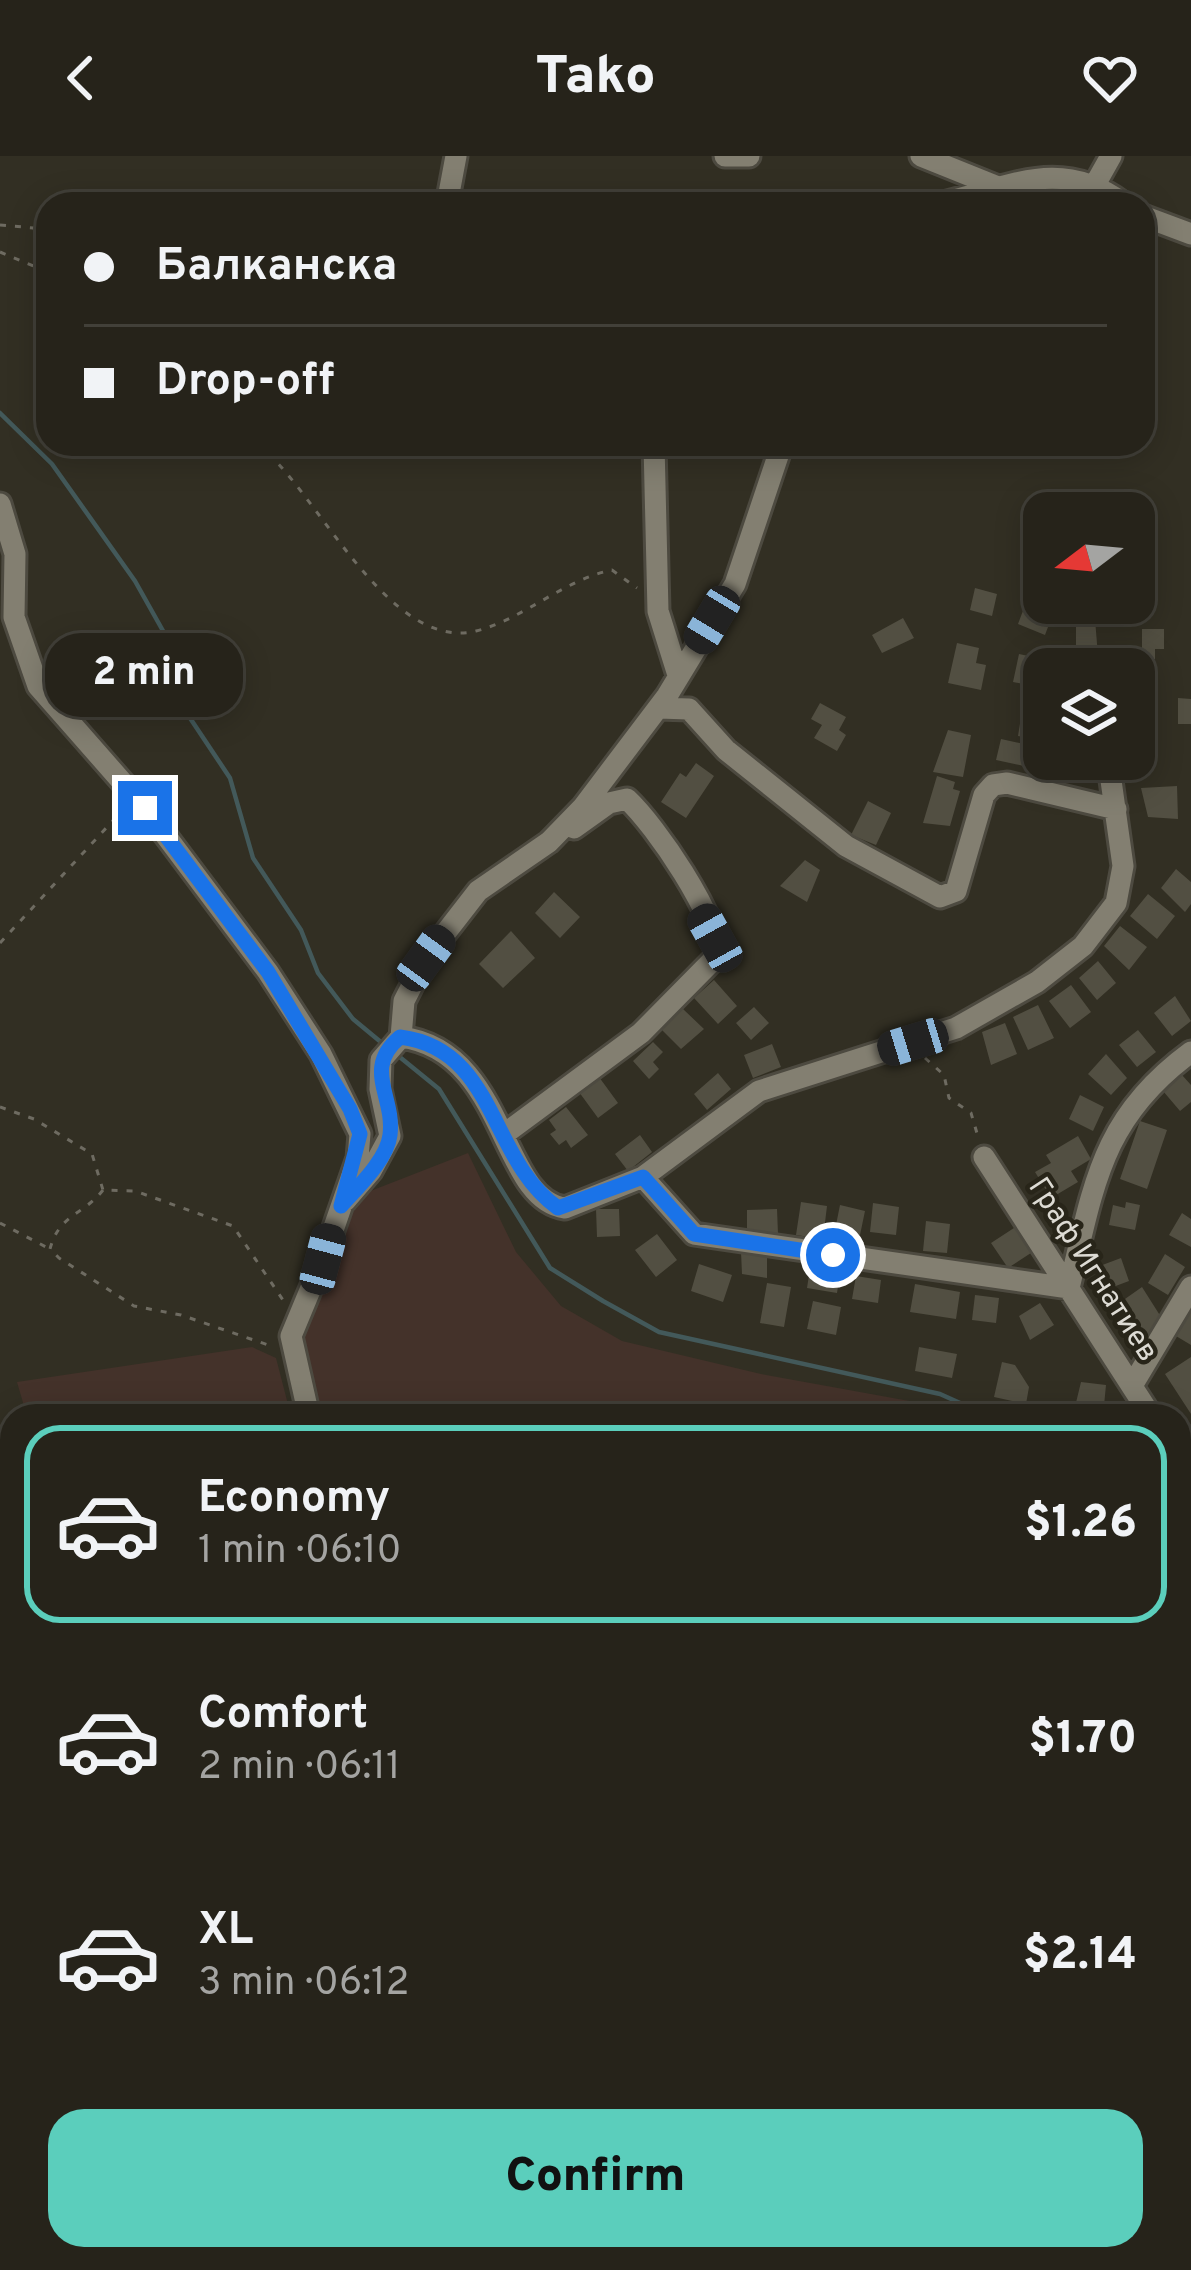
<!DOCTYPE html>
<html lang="en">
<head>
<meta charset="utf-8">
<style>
	:root { --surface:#26231a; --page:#322f27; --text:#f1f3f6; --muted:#a4a4a2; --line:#424039; --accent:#5bcebc }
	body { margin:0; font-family:Overpass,sans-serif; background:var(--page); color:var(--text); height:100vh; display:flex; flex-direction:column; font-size:45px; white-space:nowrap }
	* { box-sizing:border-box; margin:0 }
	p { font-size:39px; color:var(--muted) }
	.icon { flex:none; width:66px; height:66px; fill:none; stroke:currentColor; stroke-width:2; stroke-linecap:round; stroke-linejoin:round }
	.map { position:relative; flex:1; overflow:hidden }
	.details { position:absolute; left:0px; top:1248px; width:1191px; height:867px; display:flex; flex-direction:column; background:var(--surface); border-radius:36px 36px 0 0; box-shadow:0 6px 30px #0003,0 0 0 3px var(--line) }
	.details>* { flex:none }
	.hud { position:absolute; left:36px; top:36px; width:1119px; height:264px; border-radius:36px; box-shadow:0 6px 30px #0003,0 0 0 3px var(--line); display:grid; align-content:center; height:264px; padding:0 48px; background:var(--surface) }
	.needle { width:78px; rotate:254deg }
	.buttons { position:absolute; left:1023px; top:336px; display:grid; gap:24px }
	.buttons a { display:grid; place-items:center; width:132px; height:132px; border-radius:24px; background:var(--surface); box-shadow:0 6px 30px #0003,0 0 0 3px var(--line); font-size:60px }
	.end { position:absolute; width:54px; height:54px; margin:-27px; border:15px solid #1a73e8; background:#fff; box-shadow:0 0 0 6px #fff }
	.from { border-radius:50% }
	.bubble { position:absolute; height:84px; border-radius:36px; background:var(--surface); box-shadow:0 6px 30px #0003,0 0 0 3px var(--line); font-size:39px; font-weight:800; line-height:84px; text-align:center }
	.car { position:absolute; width:36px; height:72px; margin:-36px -18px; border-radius:15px; box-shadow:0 0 9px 3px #0007; background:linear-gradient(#222 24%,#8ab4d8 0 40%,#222 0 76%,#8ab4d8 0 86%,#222 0) }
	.hud b { display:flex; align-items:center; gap:42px; height:114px; font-size:45px }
	.hud b+b { border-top:3px solid var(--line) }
	.hud i { width:30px; height:30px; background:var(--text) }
	ul { padding:21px 0 0; list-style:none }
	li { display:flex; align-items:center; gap:36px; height:198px; margin:0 24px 18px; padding:0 24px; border:6px solid transparent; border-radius:36px }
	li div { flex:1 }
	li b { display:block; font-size:45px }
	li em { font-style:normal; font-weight:800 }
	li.current { border-color:var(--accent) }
	li>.icon { width:108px; height:108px; stroke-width:1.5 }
	.primary-button { display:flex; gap:24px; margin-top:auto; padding:24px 48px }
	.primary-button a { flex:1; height:138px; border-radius:36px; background:var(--accent); color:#111; font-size:48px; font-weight:800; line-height:138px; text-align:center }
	header { display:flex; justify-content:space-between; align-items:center; height:156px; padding:0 48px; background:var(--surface); font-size:54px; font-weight:800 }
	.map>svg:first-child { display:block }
</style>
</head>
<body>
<header><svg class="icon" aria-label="back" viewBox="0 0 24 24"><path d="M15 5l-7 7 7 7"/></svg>Tako<svg class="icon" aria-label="heart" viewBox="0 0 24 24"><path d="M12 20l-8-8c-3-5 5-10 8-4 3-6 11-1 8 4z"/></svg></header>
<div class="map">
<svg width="1191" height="2114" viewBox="0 0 1191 2114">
	<rect width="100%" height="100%" fill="#322f23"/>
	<!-- industrial -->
	<path fill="#44322a" d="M468 997 516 1096 561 1150 622 1185 761 1218 948 1252 963 1260H313L296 1186 350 1043Z
		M252 1191 276 1202 291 1260H27L17 1226Z"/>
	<!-- green -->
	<path fill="#37492e" d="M0 1396 12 1403V1633L0 1629Z"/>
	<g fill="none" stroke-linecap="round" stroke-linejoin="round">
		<!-- stream -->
		<path stroke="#43595a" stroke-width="4.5" d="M0 257 52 308 135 425 167 482 182 550 230 622 253 702 301 774 318 817 353 863 382 887
			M396 898 439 933 550 1112 603 1145 659 1176 940 1238 989 1260
			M0 1301 12 1313
			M1179 1354 1180 1355"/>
		<!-- river -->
		<path stroke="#012126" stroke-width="30" d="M1179 1355 1191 1346
			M0 1525 12 1527"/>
	</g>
	<!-- building -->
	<path fill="#524f42" d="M975 432 997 438 992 460 970 454Z
		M1030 436 1044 441 1043 450 1054 455 1045 479 1018 468Z
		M903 462 914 482 882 497 872 479Z
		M1076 463H1095L1099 512H1076Z
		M1142 473H1164V493H1155V503H1142Z
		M957 487 979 492 976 507 986 509 981 534 948 527Z
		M1019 498 1033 501 1028 529 1013 526Z
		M1178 542 1191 543V568H1178Z
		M820 547 846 561 839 574 846 579 837 595 814 582 822 569 811 563Z
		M1022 555 1044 559V584L1018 580Z
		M1150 569 1152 586 1134 589V571Z
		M948 574 971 579 963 621 933 616Z
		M1001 583 1029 589 1024 610 996 604Z
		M696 607 714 620 686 662 661 646 680 617 686 621Z
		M937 620 955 626 953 633 960 635 950 670 923 667Z
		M1177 630 1178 663 1148 661 1141 632Z
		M868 645 891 657 876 689 851 679Z
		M805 704 820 714 807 746 780 730Z
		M1176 713 1191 726V748L1185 756 1161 732Z
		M554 736 580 761 560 782 535 757Z
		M1148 738 1175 760 1157 783 1130 760Z
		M1120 770 1147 791 1129 814 1104 790Z
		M511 775 535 802 503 832 479 808Z
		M1098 805 1116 827 1097 844 1079 822Z
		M714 824 737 850 718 868 694 842Z
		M1071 829 1091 856 1070 872 1049 845Z
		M1175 840 1191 865 1172 880 1154 857Z
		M1038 849 1054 882 1028 894 1013 861Z
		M754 851 769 867 751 884 736 867Z
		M683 853 704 873 681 893 660 872Z
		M1005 867 1017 898 991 909 982 876Z
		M1138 874 1156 896 1137 911 1119 889Z
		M653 886 663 896 653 906 659 913 649 923 633 905Z
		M772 888 781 911 753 922 744 899Z
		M1106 898 1127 922 1111 939 1088 918Z
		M718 917 731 933 707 954 694 938Z
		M1182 919 1191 929V946L1180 955 1163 935Z
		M599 921 618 947 598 962 579 936Z
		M1080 939 1104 951 1093 975 1069 963Z
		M566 951 588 979 571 992 566 984 559 989 550 978 556 974 549 964Z
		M1140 965 1167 974 1147 1033 1120 1023Z
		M640 979 652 996 628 1015 615 998Z
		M1078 980 1091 1003 1071 1015 1078 1026 1051 1042 1035 1016 1051 1007 1046 999Z
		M801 1046 827 1050 823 1083 796 1079Z
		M1126 1046 1140 1049 1135 1074 1109 1069 1113 1049 1125 1052Z
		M873 1047 899 1051 896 1079 870 1076Z
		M840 1049 865 1055 860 1079 835 1074Z
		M596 1053H619L620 1080 597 1081Z
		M777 1053 778 1078H747V1054Z
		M1182 1057 1191 1063V1091L1169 1079Z
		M926 1065 950 1068 947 1097 923 1095Z
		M1017 1070 1034 1095 1008 1112 991 1087Z
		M657 1078 677 1104 656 1121 635 1094Z
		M767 1095V1122L742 1118 741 1096Z
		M1165 1098 1185 1111 1168 1139 1148 1127Z
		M1121 1102 1129 1125 1105 1134 1097 1111Z
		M811 1106 841 1111 837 1137 807 1132Z
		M699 1108 732 1119 723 1146 691 1135Z
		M856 1120 881 1124 878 1147 852 1143Z
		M767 1127 791 1131 784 1171 760 1167Z
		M915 1128 960 1136 956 1163 910 1156Z
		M1142 1131 1161 1161 1148 1179 1136 1183 1115 1150Z
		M975 1139 999 1142 996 1167 972 1164Z
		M813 1145 841 1151 836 1179 807 1173Z
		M1040 1147 1054 1169 1030 1184 1019 1160Z
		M1191 1154V1189L1176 1180Z
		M919 1191 957 1198 952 1222 915 1215Z
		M1191 1201V1258L1165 1218Z
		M1002 1206 1015 1209 1029 1231 1026 1248 994 1241Z
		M1081 1226 1106 1229 1103 1260 1073 1259Z
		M1187 1383 1191 1426 1179 1440V1393Z
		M1187 1614 1191 1662 1179 1673V1623Z
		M0 1737H12V1766L0 1767Z
		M1179 1803H1191V1839H1179Z
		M1183 1894 1191 1895V1928L1180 1922Z
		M251 2103H272V2114H251Z
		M394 2103H419L425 2114H394Z
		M1026 2103H1053L1051 2114 1024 2113Z"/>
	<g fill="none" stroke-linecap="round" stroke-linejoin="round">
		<!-- minor casing -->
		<g stroke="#4d4a40" stroke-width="27">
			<path id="minor" d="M725 0H749
				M921 0 998 31
				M1097 25 1111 0
				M447 48 456 0
				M939 48C1011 31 1060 0 1124 48
				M1143 60 1191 78
				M654 288 658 455 678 519
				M0 348 15 398 14 461 38 530 145 652 268 816 321 898 360 978 358 1002 323 1103 291 1180 309 1260
				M659 552 689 553 726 594 846 690 940 741 956 735 984 639 993 629 1007 627 1116 653
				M401 881C507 895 499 1043 565 1052L643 1021 759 935 956 872 1037 826 1083 790 1116 747 1123 710 1108 603
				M503 979 641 877 718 799C718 761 656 670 627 643L609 647 574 672
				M984 1001 1151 1260
				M643 1021 694 1078 1069 1132C1094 1029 1101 962 1191 896
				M345 1045 371 1015 390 980 380 933 381 904 401 881 404 845 426 802 478 735 549 686 583 651 667 540 735 428 782 288
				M1133 1228 1191 1131
				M1179 1291 1191 1282
				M1179 1309 1191 1328
				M0 1351 12 1395
				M1179 1506 1191 1508
				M1179 1594 1191 1579
				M0 1647 12 1651
				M1179 1783H1191
				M1179 2033 1191 2034
				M387 2103V2114
				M920 2103 956 2114
				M1078 2103 1080 2114
				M455 2114 457 2103
				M773 2114 780 2103"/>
		</g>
		<!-- path -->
		<path stroke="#6e6b61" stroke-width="3" stroke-dasharray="6 9" stroke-linecap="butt" d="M0 69 34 72 42 110 48 112
			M0 96 48 116
			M257 288C315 330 387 497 476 475 524 463 563 424 612 414L637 432
			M0 787 120 657
			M925 902 944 919 949 942 971 957 979 984
			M0 951 34 963 92 998 103 1034 135 1035 233 1070 285 1147
			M103 1034C84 1059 59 1058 50 1093L59 1102 134 1150 181 1159 271 1190
			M0 1067 48 1092
			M0 1548 12 1551"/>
		<!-- minor -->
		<use href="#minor" stroke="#837f71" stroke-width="21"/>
	</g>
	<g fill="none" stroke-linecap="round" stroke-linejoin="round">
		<!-- route -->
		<path stroke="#1a73e8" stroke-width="15" d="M145 652 268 816 350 953 360 978 341 1050C357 1032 387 1004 390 979 395 940 362 913 400 881 497 893 489 1004 558 1052L643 1021 694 1078 833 1099"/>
	</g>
	<g text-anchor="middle" stroke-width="9" stroke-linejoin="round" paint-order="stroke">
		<!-- street labels -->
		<g font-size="30" fill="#dddbd4" stroke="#282519">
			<text transform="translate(1094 1113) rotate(57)" y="10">Граф Игнатиев</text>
		</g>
	</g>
</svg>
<div class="buttons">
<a><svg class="needle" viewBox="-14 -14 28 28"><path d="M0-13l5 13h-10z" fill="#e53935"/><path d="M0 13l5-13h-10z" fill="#a4a4a2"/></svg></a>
<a><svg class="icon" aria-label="layers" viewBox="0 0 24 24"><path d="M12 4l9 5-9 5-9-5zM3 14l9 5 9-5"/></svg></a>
</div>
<i class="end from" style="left:833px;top:1099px"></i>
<i class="end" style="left:145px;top:652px"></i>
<div class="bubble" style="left:45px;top:477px;width:198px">2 min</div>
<i class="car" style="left:712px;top:464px;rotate:211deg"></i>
<i class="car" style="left:715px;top:782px;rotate:331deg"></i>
<i class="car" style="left:426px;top:802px;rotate:36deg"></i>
<i class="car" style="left:913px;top:886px;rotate:253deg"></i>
<i class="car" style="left:323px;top:1103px;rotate:15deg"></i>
<div class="hud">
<b><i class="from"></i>Балканска</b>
<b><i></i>Drop-off</b>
</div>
<section class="details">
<ul>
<li class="current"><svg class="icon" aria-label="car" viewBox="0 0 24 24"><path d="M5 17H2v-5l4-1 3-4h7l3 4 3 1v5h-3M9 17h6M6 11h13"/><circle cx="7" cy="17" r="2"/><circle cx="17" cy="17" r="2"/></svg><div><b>Economy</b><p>1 min · 06:10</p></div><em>$1.26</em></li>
<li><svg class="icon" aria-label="car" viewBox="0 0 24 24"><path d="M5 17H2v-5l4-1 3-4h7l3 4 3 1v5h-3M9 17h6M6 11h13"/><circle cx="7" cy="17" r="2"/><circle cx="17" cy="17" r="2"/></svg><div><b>Comfort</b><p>2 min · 06:11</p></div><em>$1.70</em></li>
<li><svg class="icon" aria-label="car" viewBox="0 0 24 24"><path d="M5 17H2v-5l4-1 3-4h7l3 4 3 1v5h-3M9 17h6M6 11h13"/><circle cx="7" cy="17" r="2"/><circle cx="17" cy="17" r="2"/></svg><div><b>XL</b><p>3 min · 06:12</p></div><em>$2.14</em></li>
</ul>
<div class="primary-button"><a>Confirm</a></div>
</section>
</div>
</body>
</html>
